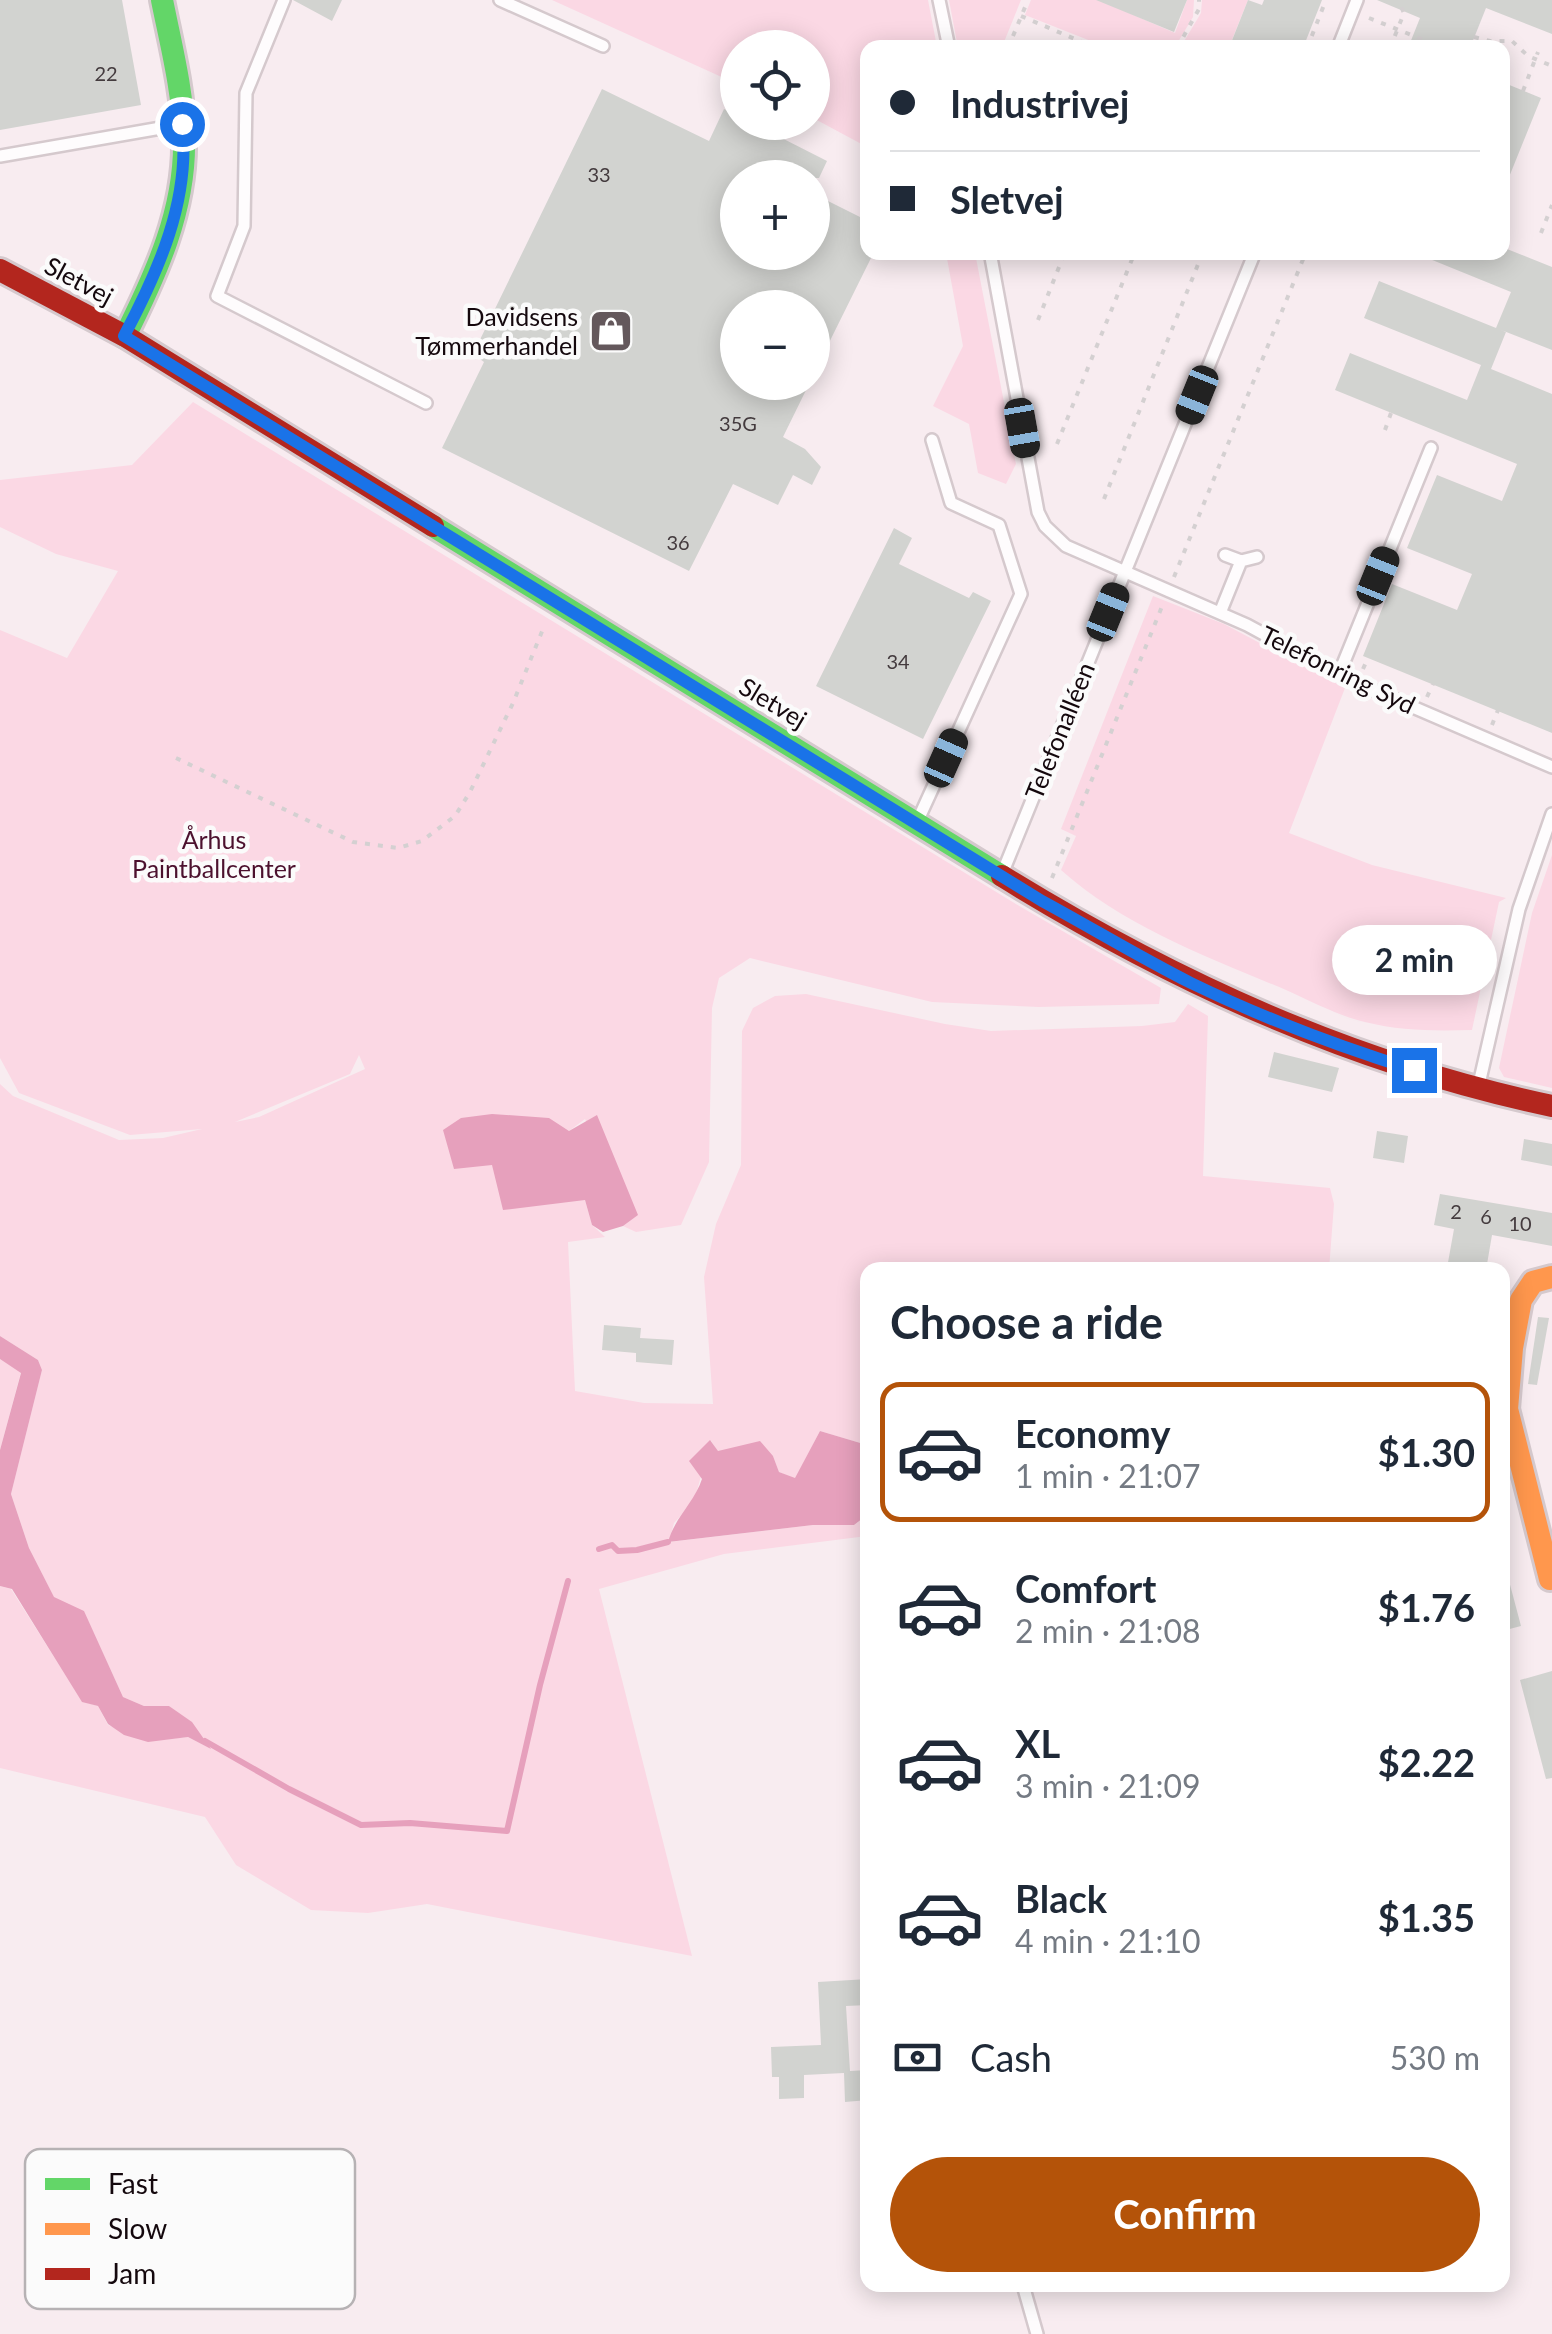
<!DOCTYPE html>
<html lang="en">
<head>
<meta charset="utf-8">
<style>
	:root { --surface:#fff; --page:#f6f6f7; --text:#1f2937; --muted:#747a83; --line:#e0e1e3; --accent:#b45309 }
	body { margin:0; font-family:Lato,sans-serif; background:var(--page); color:var(--text); height:100vh; display:flex; flex-direction:column; font-size:38px; white-space:nowrap }
	* { box-sizing:border-box; margin:0 }
	p { font-size:32px; color:var(--muted) }
	.icon { flex:none; width:55px; height:55px; fill:none; stroke:currentColor; stroke-width:2; stroke-linecap:round; stroke-linejoin:round }
	.map { position:relative; flex:1; overflow:hidden }
	.side { position:absolute; left:860px; top:1262px; width:650px; height:1030px; display:flex; flex-direction:column; background:var(--surface); border-radius:20px; box-shadow:0 5px 25px #0003 }
	.side>* { flex:none }
	.guide { position:absolute; left:860px; top:40px; width:650px; height:220px; border-radius:20px; box-shadow:0 5px 25px #0003; display:grid; align-content:center; height:220px; padding:0 30px; background:var(--surface) }
	.fabs { position:absolute; left:720px; top:30px; display:grid; gap:20px }
	.fabs a { display:grid; place-items:center; width:110px; height:110px; border-radius:50%; background:var(--surface); box-shadow:0 5px 25px #0003; font-size:50px }
	.end { position:absolute; width:45px; height:45px; margin:-22px; border:12px solid #1a73e8; background:#fff; box-shadow:0 0 0 5px #fff }
	.from { border-radius:50% }
	.bubble { position:absolute; height:70px; border-radius:35px; background:var(--surface); box-shadow:0 5px 25px #0003; font-size:32px; font-weight:700; line-height:70px; text-align:center }
	.car { position:absolute; width:30px; height:60px; margin:-30px -15px; border-radius:12px; box-shadow:0 0 8px 2px #0007; background:linear-gradient(#222 24%,#8ab4d8 0 40%,#222 0 76%,#8ab4d8 0 86%,#222 0) }
	.guide b { display:flex; align-items:center; gap:35px; height:95px; font-size:38px }
	.guide b+b { border-top:2px solid var(--line) }
	.guide i { width:25px; height:25px; background:var(--text) }
	ul { padding:0; list-style:none }
	li { display:flex; align-items:center; gap:30px; height:140px; margin:0 20px 15px; padding:0 10px; border:5px solid transparent; border-radius:20px }
	li div { flex:1 }
	li b { display:block; font-size:38px }
	li em { font-style:normal; font-weight:700 }
	li.selected { border-color:var(--accent) }
	li>.icon { width:90px; height:90px; stroke-width:1.5 }
	h2 { padding:0 30px; font-size:45px; line-height:120px }
	.pay { display:flex; align-items:center; gap:25px; height:110px; padding:0 30px; font-size:38px }
	.pay p { margin-inline-start:auto }
	.button { display:flex; gap:20px; margin-top:auto; padding:20px 30px }
	.button a { flex:1; height:115px; border-radius:60px; background:var(--accent); color:#fff; font-size:40px; font-weight:700; line-height:115px; text-align:center }
	.map>svg:first-child { display:block }
</style>
</head>
<body>
<div class="map">
<svg width="1552" height="2334" viewBox="0 0 1552 2334">
	<rect width="100%" height="100%" fill="#f8ecf0"/>
	<!-- green -->
	<path fill="#fbd8e4" fill-rule="evenodd" d="M552 0H928L937 47 868 48 867 147 813 118 812 48H738L737 84Z
		M949 0H1021L1002 47 958 48Z
		M1031 0H1099L1175 33 1187 0H1194L1193 17 1175 47H1106L1025 15Z
		M1202 0H1248L1229 47 1180 48 1201 13Z
		M946 253H975L1016 464 1006 484 978 473 969 424 933 406 963 346Z
		M193 402 1021 907 1161 988 1159 1004 1039 1007 932 1002 750 958 719 978 712 1008 709 1162 681 1225 636 1232 623 1226 637 1215 585 1119 569 1131C527 1121 482 1103 444 1130L492 1165 585 1200 592 1225 605 1237 568 1242 575 1391 644 1403 713 1404 704 1277 716 1224 741 1165 742 1031 753 1008 775 996 806 994 945 1024 991 1031 1142 1026 1175 1022 1188 1004 1208 1016 1203 1176 1330 1188 1334 1204 1329 1270H868L867 1445 820 1431 795 1479 779 1472 773 1456 718 1452 711 1441 694 1501 674 1523 669 1542 813 1525H854L867 1515V1536L724 1554 599 1589 692 1956 427 1904 368 1913 311 1910 236 1865 205 1817 0 1768V1586L11 1589 82 1701 98 1706 108 1725 148 1741 188 1737 208 1747 169 1706H144L123 1697 84 1612 54 1598 29 1548 11 1494 42 1370 38 1360 0 1336V1084L13 1096 119 1140 163 1138 202 1129 130 1135 19 1093 0 1058V630L67 658 118 571 56 554 0 527V480L132 465ZM359 1055 365 1069 259 1117 235 1122 350 1074Z
		M1153 596 1224 624 1345 688 1289 833 1372 865 1506 898 1499 902 1472 1030C1435 1031 1401 1031 1365 1022 1338 1016 1311 1001 1286 990 1210 958 1123 926 1061 870L1076 836 1061 829Z
		M1552 855V1088L1504 1077 1499 1068 1532 913Z
		M0 1359 21 1372 0 1450Z"/>
	<!-- water -->
	<path fill="#e6a0bc" d="M492 1114 549 1118 569 1131 597 1115 638 1215 623 1226 603 1232 592 1225 585 1200 503 1210 492 1165 454 1169 443 1130 461 1118Z
		M0 1336 38 1360 42 1370 11 1494 29 1548 54 1597 84 1611 123 1697 144 1706H169L192 1722 211 1749 188 1737 148 1742 124 1735 108 1724 98 1706 82 1702 12 1589 0 1586V1450L21 1373 0 1359Z
		M820 1431 867 1445V1515L854 1525H813L668 1542C675 1517 694 1503 702 1479L689 1461 710 1440 718 1451 760 1441 773 1456 779 1472 795 1478Z"/>
	<g fill="none" stroke-linecap="round" stroke-linejoin="round">
		<!-- stream -->
		<path stroke="#e6a0bc" stroke-width="6" d="M599 1549 612 1545 618 1551 637 1550 668 1542
			M205 1741 289 1789 361 1825 410 1823 507 1831 540 1685 568 1581"/>
	</g>
	<!-- building -->
	<path fill="#d2d3d0" d="M0 0H122L141 105 0 130Z
		M293 0H342L332 21Z
		M1096 0H1187L1174 32Z
		M1248 0 1262 5 1264 0H1322L1303 48H1229Z
		M1377 0H1552V34L1486 8 1470 48H1408L1420 18Z
		M1502 82 1541 98 1503 192H1502Z
		M602 89 709 141 724 109 738 116V122H750L827 161 819 178H738V252H812V193L868 221V252H874L812 377V308H738V382H810L783 437 805 449 821 467 812 485 793 475 778 505 733 484 689 571 442 448 484 362 473 354Z
		M1502 247 1552 267V350L1496 328 1511 292 1415 253 1502 252Z
		M1379 281 1506 332 1491 369 1552 394V733L1363 656 1392 584 1457 610 1472 574 1407 548 1437 475 1502 501 1517 464 1335 390 1350 353 1467 400 1481 365 1364 318Z
		M894 528 912 538 899 564 969 598 973 592 991 601 923 739 816 686Z
		M1274 1052 1339 1068 1332 1092 1268 1077Z
		M1377 1131 1408 1136 1404 1163 1373 1158Z
		M1524 1139 1552 1144V1166L1521 1160Z
		M1440 1194 1552 1213V1246L1492 1235 1486 1270 1447 1268 1454 1229 1434 1225Z
		M1538 1317 1549 1318 1537 1385 1528 1384Z
		M604 1325 641 1328 640 1338 674 1340 672 1365 636 1362V1353L602 1350Z
		M1502 1577H1508L1521 1626 1502 1631Z
		M1552 1671V1778L1546 1779 1520 1680Z
		M868 1979V2005L846 2006 850 2071 868 2070V2100L845 2102 844 2073 804 2075V2098L779 2099V2077H772L771 2047 821 2045 818 1982Z"/>
	<g fill="none" stroke-linecap="round" stroke-linejoin="round">
		<!-- lane casing -->
		<g stroke="#d5c9cd" stroke-width="16">
			<path id="lane" d="M284 0 246 93 244 226 217 296 426 403
				M500 0 603 46
				M939 0 949 48
				M1338 48 1357 0
				M0 156 178 125
				M990 252 1038 512 1045 526 1066 546 1247 625 1343 677 1552 767
				M1241 561 1257 557
				M1220 613 1241 561 1225 555
				M1339 674 1431 448
				M918 820 1021 594 999 525 951 503 932 440
				M1002 874 1255 252
				M1479 1084 1519 909 1552 814
				M1023 2285 1037 2334"/>
		</g>
		<!-- fast casing -->
		<g stroke="#d5c9cd" stroke-width="28">
			<path id="fast" d="M125 336C156 274 186 209 184 138 183 91 171 45 162 0
				M433 526 1002 876"/>
		</g>
		<!-- slow casing -->
		<g stroke="#d5c9cd" stroke-width="28">
			<path id="slow" d="M1550 1579 1507 1409 1512 1348 1521 1300 1533 1282 1552 1277"/>
		</g>
		<!-- jam casing -->
		<g stroke="#d5c9cd" stroke-width="28">
			<path id="jam" d="M0 270 125 336 433 526
				M1002 876C1174 982 1353 1064 1552 1106"/>
		</g>
		<!-- path -->
		<path stroke="#d4d0d1" stroke-width="4" stroke-dasharray="5 8" stroke-linecap="butt" d="M1021 16 1096 48
			M1369 18 1429 42
			M1474 37 1490 41H1512L1528 56 1552 66
			M1008 48 1028 0
			M1177 48 1199 9V0
			M1307 48 1326 0
			M1390 48 1404 13 1398 0
			M1523 91 1538 52
			M1541 233 1552 205
			M1038 320 1065 252
			M1385 430 1391 413
			M1057 444 1135 252
			M1104 499 1203 252
			M1174 577 1306 252
			M1363 669 1368 658
			M1427 697 1433 684
			M1492 725 1498 710
			M176 758 353 842 398 848 422 841 455 816 470 792 513 703 545 624
			M1052 878 1163 604"/>
		<!-- lane -->
		<use href="#lane" stroke="#fefcfd" stroke-width="11"/>
		<!-- fast -->
		<use href="#fast" stroke="#63d668" stroke-width="22"/>
		<!-- slow -->
		<use href="#slow" stroke="#ff974d" stroke-width="22"/>
		<!-- jam -->
		<use href="#jam" stroke="#b3261e" stroke-width="22"/>
	</g>
	<g fill="none" stroke-linecap="round" stroke-linejoin="round">
		<!-- route -->
		<path stroke="#1a73e8" stroke-width="12" d="M182 124C191 199 158 272 124 336L1042 901C1092 928 1141 958 1191 983 1263 1018 1337 1046 1414 1070"/>
	</g>
	<!-- icons -->
	<defs>
		<g id="shop-square" transform="scale(2.25)"><rect x="-9" y="-9" width="18" height="18" rx="4" fill="#64585c" stroke="#fbfbfb"/><path d="M-5-2.5h2.3a2.7 3.5 0 0 1 5.4 0H5L5.5 6h-11ZM-1.5-2.5h3a1.5 2.3 0 0 0-3 0Z" fill="#fff"/></g>
	</defs>
	<g fill-rule="evenodd">
		<use href="#shop-square" x="611" y="331"/>
	</g>
	<g text-anchor="middle" stroke-width="9" stroke-linejoin="round" paint-order="stroke">
		<!-- number labels -->
		<g font-size="20" fill="#443b3e">
			<text x="106" y="81">22</text>
			<text x="599" y="182">33</text>
			<text x="738" y="431">35G</text>
			<text x="678" y="550">36</text>
			<text x="898" y="669">34</text>
			<text x="1456" y="1219">2</text>
			<text x="1486" y="1224">6</text>
			<text x="1520" y="1231">10</text>
		</g>
		<!-- street labels -->
		<g font-size="25" fill="#14080d" stroke="#fbfbfb">
			<text transform="translate(79 281) rotate(28)" y="9">Sletvej</text>
			<text transform="translate(1338 670) rotate(26)" y="9">Telefonring Syd</text>
			<text transform="translate(773 703) rotate(31)" y="9">Sletvej</text>
			<text transform="translate(1060 731) rotate(-68)" y="9">Telefonalléen</text>
		</g>
		<!-- poi labels -->
		<g font-size="25" fill="#14080d" stroke="#fbfbfb" text-anchor="end">
			<text x="578" y="326">Davidsens<tspan x="578" dy="29">Tømmerhandel</tspan></text>
		</g>
		<!-- park labels -->
		<g font-size="25" fill="#4c112e" stroke="#fbfbfb">
			<text x="214" y="849">Århus<tspan x="214" dy="29">Paintballcenter</tspan></text>
		</g>
	</g>
	<!-- legend -->
	<rect x="25" y="2149" width="330" height="160" rx="15" fill="#fbfbfb" stroke="#b6b2b4" stroke-width="2.5"/>
	<rect x="45" y="2178" width="45" height="12" fill="#63d668"/>
	<rect x="45" y="2223" width="45" height="12" fill="#ff974d"/>
	<rect x="45" y="2268" width="45" height="12" fill="#b3261e"/>
	<g font-size="28" fill="#14080d">
		<text x="108" y="2194">Fast</text>
		<text x="108" y="2239">Slow</text>
		<text x="108" y="2284">Jam</text>
	</g>
</svg>
<div class="fabs">
<a><svg class="icon" aria-label="locate" viewBox="0 0 24 24"><circle cx="12" cy="12" r="6"/><path d="M12 2v4M12 18v4M2 12h4M18 12h4"/></svg></a>
<a>+</a>
<a>−</a>
</div>
<i class="end from" style="left:182px;top:124px"></i>
<i class="end" style="left:1414px;top:1070px"></i>
<div class="bubble" style="left:1332px;top:925px;width:165px">2 min</div>
<i class="car" style="left:1197px;top:395px;rotate:202deg"></i>
<i class="car" style="left:1022px;top:428px;rotate:170deg"></i>
<i class="car" style="left:1378px;top:576px;rotate:22deg"></i>
<i class="car" style="left:1108px;top:612px;rotate:22deg"></i>
<i class="car" style="left:946px;top:758px;rotate:24deg"></i>
<div class="guide">
<b><i class="from"></i>Industrivej</b>
<b><i></i>Sletvej</b>
</div>
<section class="side">
<h2>Choose a ride</h2>
<ul>
<li class="selected"><svg class="icon" aria-label="car" viewBox="0 0 24 24"><path d="M5 17H2v-5l4-1 3-4h7l3 4 3 1v5h-3M9 17h6M6 11h13"/><circle cx="7" cy="17" r="2"/><circle cx="17" cy="17" r="2"/></svg><div><b>Economy</b><p>1 min · 21:07</p></div><em>$1.30</em></li>
<li><svg class="icon" aria-label="car" viewBox="0 0 24 24"><path d="M5 17H2v-5l4-1 3-4h7l3 4 3 1v5h-3M9 17h6M6 11h13"/><circle cx="7" cy="17" r="2"/><circle cx="17" cy="17" r="2"/></svg><div><b>Comfort</b><p>2 min · 21:08</p></div><em>$1.76</em></li>
<li><svg class="icon" aria-label="car" viewBox="0 0 24 24"><path d="M5 17H2v-5l4-1 3-4h7l3 4 3 1v5h-3M9 17h6M6 11h13"/><circle cx="7" cy="17" r="2"/><circle cx="17" cy="17" r="2"/></svg><div><b>XL</b><p>3 min · 21:09</p></div><em>$2.22</em></li>
<li><svg class="icon" aria-label="car" viewBox="0 0 24 24"><path d="M5 17H2v-5l4-1 3-4h7l3 4 3 1v5h-3M9 17h6M6 11h13"/><circle cx="7" cy="17" r="2"/><circle cx="17" cy="17" r="2"/></svg><div><b>Black</b><p>4 min · 21:10</p></div><em>$1.35</em></li>
</ul>
<div class="pay"><svg class="icon" aria-label="cash" viewBox="0 0 24 24"><path d="M3 7h18v10H3z"/><circle cx="12" cy="12" r="2"/></svg>Cash<p>530 m</p></div>
<div class="button"><a>Confirm</a></div>
</section>
</div>
</body>
</html>
